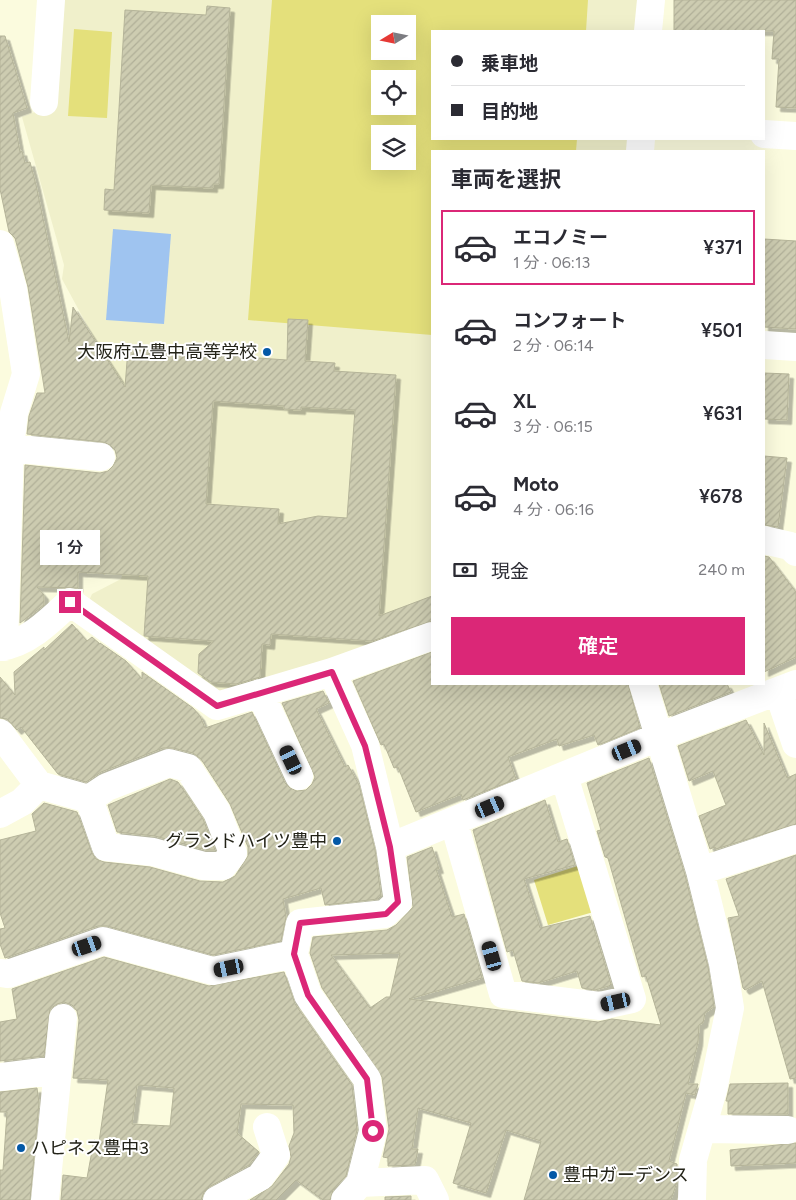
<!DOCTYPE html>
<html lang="ja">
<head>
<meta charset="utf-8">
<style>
	:root { --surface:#fff; --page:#f2f2f3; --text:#2b2b33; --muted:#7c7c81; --line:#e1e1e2; --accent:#db2777 }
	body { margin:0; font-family:Figtree,"Noto Sans JP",sans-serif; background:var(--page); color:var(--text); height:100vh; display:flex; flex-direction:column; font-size:19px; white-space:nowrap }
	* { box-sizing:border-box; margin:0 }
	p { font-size:16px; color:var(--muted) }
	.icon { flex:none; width:28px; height:28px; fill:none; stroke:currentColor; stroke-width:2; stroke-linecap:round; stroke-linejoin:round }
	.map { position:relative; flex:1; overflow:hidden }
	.panel { position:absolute; left:431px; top:150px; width:334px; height:535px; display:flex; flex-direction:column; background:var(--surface); border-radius:0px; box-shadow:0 5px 20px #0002 }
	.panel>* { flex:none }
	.guide { position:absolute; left:431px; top:30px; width:334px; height:110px; border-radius:0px; box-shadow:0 5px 20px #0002; display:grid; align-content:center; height:110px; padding:0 20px; background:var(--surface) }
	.needle { width:32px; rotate:260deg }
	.fabs { position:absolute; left:371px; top:15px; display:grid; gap:10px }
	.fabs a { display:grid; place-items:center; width:45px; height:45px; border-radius:0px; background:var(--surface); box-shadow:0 5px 20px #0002; font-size:25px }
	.end { position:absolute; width:22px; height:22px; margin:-11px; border:6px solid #db2777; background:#fff; box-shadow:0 0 0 2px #fff }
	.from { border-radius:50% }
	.bubble { position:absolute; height:35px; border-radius:0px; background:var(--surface); box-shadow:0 5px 20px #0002; font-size:16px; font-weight:600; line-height:35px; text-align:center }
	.car { position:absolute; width:15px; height:30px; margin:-15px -8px; border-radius:6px; box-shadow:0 0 4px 1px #0007; background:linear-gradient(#222 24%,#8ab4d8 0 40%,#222 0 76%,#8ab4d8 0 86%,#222 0) }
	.guide b { display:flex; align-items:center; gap:18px; height:48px; font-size:19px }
	.guide b+b { border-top:1px solid var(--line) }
	.guide i { width:12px; height:12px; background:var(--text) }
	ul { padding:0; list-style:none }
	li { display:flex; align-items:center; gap:15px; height:75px; margin:0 10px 8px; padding:0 10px; border:2px solid transparent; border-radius:0px }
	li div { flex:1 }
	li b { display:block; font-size:19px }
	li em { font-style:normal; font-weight:600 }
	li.on { border-color:var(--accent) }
	li>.icon { width:45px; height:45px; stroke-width:1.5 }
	h2 { padding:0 20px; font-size:22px; line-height:60px }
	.pay { display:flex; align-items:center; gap:12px; height:55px; padding:0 20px; font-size:19px }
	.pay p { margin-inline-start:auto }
	.cta { display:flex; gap:10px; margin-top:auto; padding:10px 20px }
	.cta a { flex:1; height:58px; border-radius:0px; background:var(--accent); color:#fff; font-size:20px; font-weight:600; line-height:58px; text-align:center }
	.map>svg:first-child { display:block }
</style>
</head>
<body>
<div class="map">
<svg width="796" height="1200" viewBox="0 0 796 1200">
	<defs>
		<pattern id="building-hatch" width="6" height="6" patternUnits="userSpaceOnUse" patternTransform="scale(1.25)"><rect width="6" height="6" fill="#cdccb1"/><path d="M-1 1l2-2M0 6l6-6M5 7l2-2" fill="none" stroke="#b0af98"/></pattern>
		<filter id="shadow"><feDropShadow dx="4.5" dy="4.5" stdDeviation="0" flood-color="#0004"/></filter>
	</defs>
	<rect width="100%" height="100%" fill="#fbfbde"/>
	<!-- built -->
	<path fill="#f0f0cb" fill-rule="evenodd" d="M59 0H643L640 31H432V139H633L632 151H432V624L224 697 88 603 92 594 121 579 154 479 141 425 62 279 64 265 22 117 51 106ZM380 24H408V51H380ZM380 79H408V106H380ZM380 134H408V161H380Z"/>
	<!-- green -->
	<path fill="#e4e07b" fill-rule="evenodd" d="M272 0H588L586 31H432V139H577L576 151H432V335L248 320ZM380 24H408V51H380ZM380 79H408V106H380ZM380 134H408V161H380Z
		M74 29 112 32 107 118 68 116Z
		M584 864 597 911 548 925 534 880Z"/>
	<!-- water -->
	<path fill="#9fc4f0" d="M113 229 171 234 164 324 106 320Z"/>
	<!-- building -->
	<path fill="url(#building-hatch)" stroke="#b5b499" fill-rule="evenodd" filter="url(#shadow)" d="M674 0H796V108L776 107 779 59H772L774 31H674Z
		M207 6 230 8 219 184H213V188L151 185 149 213 104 210 105 189 114 190 125 10 206 15Z
		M0 36H5L27 108 13 113 20 152 22 151 25 163 30 162 36 185 69 342 73 307 125 387 128 349 287 360 288 319 308 320 305 361 335 363 334 371 396 375 379 616 432 596V621L372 641 271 634 270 645 262 644 260 677 236 684 211 682 198 673 199 654 214 641 144 636 148 576 78 572V588L37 587 44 595V605L20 623 25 465 100 473 108 471 113 466 117 458 115 450 110 445 103 442 27 434 29 416 37 393H45L28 287 15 238 9 232 0 189ZM213 401 284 406V409L301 410V407L355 410 347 518 318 516 278 524 279 509 206 504Z
		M764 239 796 241V329L764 327Z
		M764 373 789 374 787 420 764 419Z
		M764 456 787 458 778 527 764 525Z
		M764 556 769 557 796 592V657L764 672Z
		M72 624 87 641 92 637 100 644V643L126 661 142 679V672L193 708 200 716 205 728 252 712 285 783 290 788 297 791 306 790 312 784 315 777 282 703 323 691 329 703 316 709 345 767 348 765 359 785 375 850 381 896 378 899 325 905 321 888 283 899 286 917 281 941 213 955 107 926H98L5 958 0 944V929L5 928 0 913V840L36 831 32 814 44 803 77 812 92 853 96 859 104 862 150 867 200 881 223 882 235 876 248 856V847L230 804 201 759 193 753 173 748H163L101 772 86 782 58 774 21 727 17 730 7 719 0 718V677L15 695 14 672 44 647V650Z
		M432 652V684H628L640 728 598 745 594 735 559 746 557 739 508 757 516 779 463 800 461 794 416 812 398 767 394 768 384 744 381 745 353 681Z
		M659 684H727L731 692 669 716Z
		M746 720 764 755V723L787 778 796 774V824L716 849 715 847 710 849 699 816 726 805 713 771 689 781 678 746Z
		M649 758 685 875 708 967 714 1007 705 1013 703 1023 699 1025 698 1042 688 1084H698L695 1095 686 1093 669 1161 677 1164V1182L671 1200H524L541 1141 506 1130 486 1193 453 1183 471 1123 418 1108 412 1149H418L415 1165 388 1166V1158L383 1157 389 1129 382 1077 322 988 310 953 313 937 387 930 396 925 413 907 407 857 432 847 439 869H436L452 917 464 914 482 978 409 999 598 1022 612 1019 661 1025 646 976 642 977 608 858 605 857 597 831 601 830 587 783ZM400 953 390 997H386L370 1008 331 955Z
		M170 779 178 782 203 819 215 850H206L155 836 117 832 108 805Z
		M545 800 558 842 567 839 575 865 524 879 540 928 590 916 611 984 609 986 595 990 582 988 577 971 538 983 522 981 513 950 507 952 473 830Z
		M796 855V1078L790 1079 762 981 745 990 743 988 728 918 739 916 726 879Z
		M104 957 209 986 284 972 295 1004 352 1085 357 1130 346 1176 333 1190 330 1200H323L296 1180 276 1200H250L272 1186 289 1164 291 1157 289 1146 294 1133 293 1105 241 1104 237 1133 259 1152 249 1165 209 1187 204 1192 201 1200H61L63 1175 87 1178 94 1140 99 1142 108 1080 73 1078 79 1020 77 1011 72 1005 64 1002 57 1004 50 1009 44 1056 0 1061V1022L17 1019 12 989ZM137 1085 174 1088 170 1126 132 1124Z
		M788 1083V1114H728V1101H726L730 1084Z
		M37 1088 39 1103 30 1200H0V1170H3L7 1112H0V1092Z
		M796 1143V1163L731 1166 730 1150Z
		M411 1196V1200H385V1197Z"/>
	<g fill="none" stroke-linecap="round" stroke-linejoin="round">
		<!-- minor -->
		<path stroke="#fff" stroke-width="28" d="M648 31 651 0
			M44 102 51 0
			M764 134 796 136
			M640 151 641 139
			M0 244 13 289 26 374 14 413 10 448 4 647
			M764 345 796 347
			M10 448 101 457
			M764 540 790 546 796 552
			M0 647C27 644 51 620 70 602L217 706 332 672 432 636
			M332 672 365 745 390 847 398 902 385 914 300 923 294 954 308 995 367 1079 373 1131 360 1183 345 1200
			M643 684 700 871 723 964 730 1008 713 1090 693 1160 692 1200
			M778 691 796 744
			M260 693 299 776
			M0 733 39 785 22 802 0 814
			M39 785 89 799 107 787 169 763 188 768 217 812 233 853 223 866H204L153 852 106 847 89 799
			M454 823 503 994 600 1006 632 999 564 776
			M390 847 658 737 796 684
			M700 871 796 839
			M0 973 8 974 103 941 213 971 294 954
			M0 1077 58 1070
			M702 1129 788 1130
			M360 1183 425 1180 435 1200
			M45 1200 63 1018
			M217 1200 260 1177 276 1155 267 1127"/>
	</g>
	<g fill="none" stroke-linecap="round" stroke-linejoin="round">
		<!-- route -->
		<path stroke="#db2777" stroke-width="6" d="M70 602 217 706 332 672 365 746 390 847 398 902 386 914 300 923 294 954 308 995 367 1079 373 1131"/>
	</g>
	<!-- markers -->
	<g fill="#0459a7" stroke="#fff" stroke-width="2">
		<circle cx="267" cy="352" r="5"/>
		<circle cx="337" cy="841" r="5"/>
		<circle cx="21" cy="1148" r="5"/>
		<circle cx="553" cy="1175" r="5"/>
	</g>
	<g text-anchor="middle" stroke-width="4" stroke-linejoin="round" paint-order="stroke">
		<!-- poi labels -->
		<g font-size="18" fill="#232318" stroke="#fff" text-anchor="end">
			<text x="257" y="358">大阪府立豊中高等学校</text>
			<text x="327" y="847">グランドハイツ豊中</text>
			<text x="31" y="1154" text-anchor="start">ハピネス豊中3</text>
			<text x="563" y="1181" text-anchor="start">豊中ガーデンス</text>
		</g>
	</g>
</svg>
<div class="fabs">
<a><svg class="needle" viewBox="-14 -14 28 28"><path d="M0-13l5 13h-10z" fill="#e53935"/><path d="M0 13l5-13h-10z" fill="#7c7c81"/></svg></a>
<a><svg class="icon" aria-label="locate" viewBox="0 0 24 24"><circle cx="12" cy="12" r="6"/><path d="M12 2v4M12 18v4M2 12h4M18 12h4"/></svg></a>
<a><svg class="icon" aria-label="layers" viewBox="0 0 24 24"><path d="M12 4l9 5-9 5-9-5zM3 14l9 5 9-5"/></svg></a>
</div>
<i class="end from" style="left:373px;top:1131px"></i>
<i class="end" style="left:70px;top:602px"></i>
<div class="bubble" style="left:40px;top:530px;width:60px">1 分</div>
<i class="car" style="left:627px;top:750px;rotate:68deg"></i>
<i class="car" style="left:291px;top:760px;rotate:335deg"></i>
<i class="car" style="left:490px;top:807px;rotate:67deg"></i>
<i class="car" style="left:87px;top:946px;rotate:71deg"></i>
<i class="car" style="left:492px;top:956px;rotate:344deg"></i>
<i class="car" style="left:229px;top:968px;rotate:258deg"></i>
<i class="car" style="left:616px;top:1002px;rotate:257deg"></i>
<div class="guide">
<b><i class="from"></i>乗車地</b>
<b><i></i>目的地</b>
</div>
<section class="panel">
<h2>車両を選択</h2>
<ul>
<li class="on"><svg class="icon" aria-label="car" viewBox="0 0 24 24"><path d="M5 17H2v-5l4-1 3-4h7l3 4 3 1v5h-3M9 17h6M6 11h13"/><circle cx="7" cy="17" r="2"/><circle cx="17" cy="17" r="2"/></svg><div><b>エコノミー</b><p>1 分 · 06:13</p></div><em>¥371</em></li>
<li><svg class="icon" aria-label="car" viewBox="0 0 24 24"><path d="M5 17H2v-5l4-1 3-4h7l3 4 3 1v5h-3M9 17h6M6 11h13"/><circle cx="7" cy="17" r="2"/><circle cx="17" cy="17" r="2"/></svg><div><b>コンフォート</b><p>2 分 · 06:14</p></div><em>¥501</em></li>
<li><svg class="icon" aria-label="car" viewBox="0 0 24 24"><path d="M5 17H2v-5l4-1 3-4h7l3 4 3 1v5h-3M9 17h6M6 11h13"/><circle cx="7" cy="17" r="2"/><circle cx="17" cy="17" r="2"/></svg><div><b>XL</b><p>3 分 · 06:15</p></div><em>¥631</em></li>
<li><svg class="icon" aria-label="car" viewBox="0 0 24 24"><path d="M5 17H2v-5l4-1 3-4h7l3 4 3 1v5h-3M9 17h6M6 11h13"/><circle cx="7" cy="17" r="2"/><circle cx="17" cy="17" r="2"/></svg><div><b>Moto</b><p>4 分 · 06:16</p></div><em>¥678</em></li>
</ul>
<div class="pay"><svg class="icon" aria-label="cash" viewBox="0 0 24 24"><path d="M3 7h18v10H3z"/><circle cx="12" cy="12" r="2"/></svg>現金<p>240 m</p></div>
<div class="cta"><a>確定</a></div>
</section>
</div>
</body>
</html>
